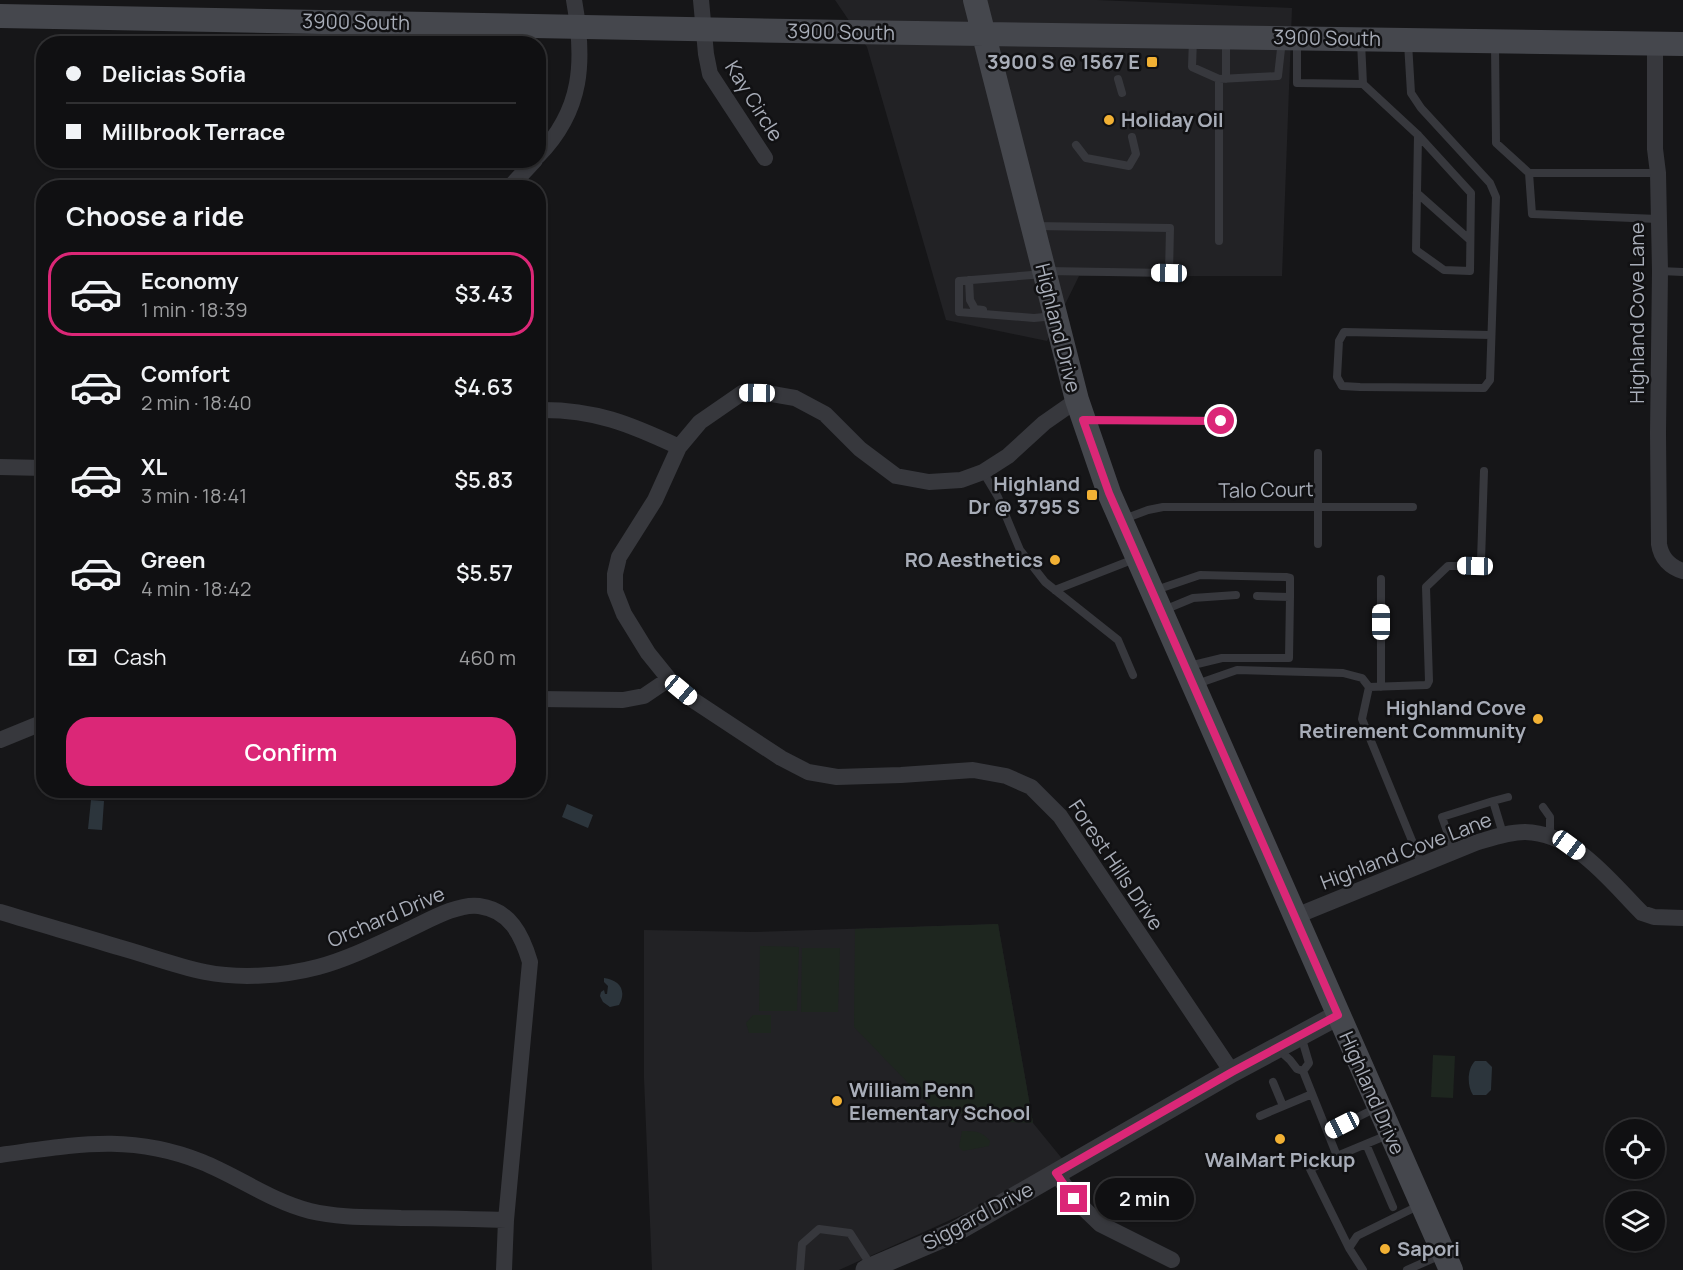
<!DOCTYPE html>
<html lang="en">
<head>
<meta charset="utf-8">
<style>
	:root { --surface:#101012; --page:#1e1e20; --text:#f1f3f6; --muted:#9c9d9f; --line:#303032; --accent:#db2777 }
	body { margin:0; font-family:Manrope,sans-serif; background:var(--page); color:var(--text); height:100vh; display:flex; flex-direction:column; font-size:22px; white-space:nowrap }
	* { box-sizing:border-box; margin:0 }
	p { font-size:20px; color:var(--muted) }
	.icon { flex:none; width:33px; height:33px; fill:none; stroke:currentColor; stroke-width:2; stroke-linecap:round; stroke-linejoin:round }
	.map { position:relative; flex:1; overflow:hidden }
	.sheet { position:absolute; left:36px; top:180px; width:510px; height:618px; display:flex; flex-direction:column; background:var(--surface); border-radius:24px; box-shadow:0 2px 4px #0004,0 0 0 2px var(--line) }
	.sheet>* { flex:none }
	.guide { position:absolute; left:36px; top:36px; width:510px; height:132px; border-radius:24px; box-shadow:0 2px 4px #0004,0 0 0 2px var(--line); display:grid; align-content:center; height:132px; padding:0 30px; background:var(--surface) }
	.buttons { position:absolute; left:1605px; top:1119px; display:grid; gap:12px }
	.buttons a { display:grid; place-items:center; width:60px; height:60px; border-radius:50%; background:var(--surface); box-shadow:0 2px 4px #0004,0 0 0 2px var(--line); font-size:30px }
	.end { position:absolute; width:27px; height:27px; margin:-14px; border:8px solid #db2777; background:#fff; box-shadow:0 0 0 3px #fff }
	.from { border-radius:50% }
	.bubble { position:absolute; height:42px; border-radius:21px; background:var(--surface); box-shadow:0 2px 4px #0004,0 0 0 2px var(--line); font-size:20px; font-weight:600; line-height:42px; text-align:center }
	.car { position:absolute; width:18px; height:36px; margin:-18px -9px; border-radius:8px; box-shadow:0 0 4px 2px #0007; background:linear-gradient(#fff 24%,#345 0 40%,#fff 0 76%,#345 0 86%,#fff 0) }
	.guide b { display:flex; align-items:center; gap:21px; height:57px; font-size:22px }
	.guide b+b { border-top:2px solid var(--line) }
	.guide i { width:15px; height:15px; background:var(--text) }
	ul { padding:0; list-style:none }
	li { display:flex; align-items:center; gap:18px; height:84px; margin:0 12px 9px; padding:0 18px; border:3px solid transparent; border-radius:24px }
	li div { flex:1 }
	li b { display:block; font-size:22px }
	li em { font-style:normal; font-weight:600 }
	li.active { border-color:var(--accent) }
	li>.icon { width:54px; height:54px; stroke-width:1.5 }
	h2 { padding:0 30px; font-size:27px; line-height:72px }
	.pay { display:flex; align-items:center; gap:15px; height:66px; padding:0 30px; font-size:22px }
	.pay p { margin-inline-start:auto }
	.cta { display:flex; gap:12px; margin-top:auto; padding:12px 30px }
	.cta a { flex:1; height:69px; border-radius:24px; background:var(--accent); color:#fff; font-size:24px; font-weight:600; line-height:69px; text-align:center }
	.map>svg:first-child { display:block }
</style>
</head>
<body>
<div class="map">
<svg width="1683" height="1270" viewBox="0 0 1683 1270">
	<rect width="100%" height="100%" fill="#161618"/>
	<!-- built -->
	<path fill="#222225" d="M835 0H1097L1292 8 1282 276H1079L1047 341 946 320 867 47Z
		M998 924 1033 1123 1064 1161 966 1213 839 1270H652L644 1078V930L753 932Z"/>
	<!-- green -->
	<path fill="#1e261f" d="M998 924 1033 1123 1009 1122V1114L937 1113 854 1027 855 929Z
		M760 946 799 947 797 1011H759Z
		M802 948H840L838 1012H801Z
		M753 1015H771V1033H749L746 1023Z
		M1433 1055 1455 1056 1453 1098 1431 1097Z
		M962 1131C975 1131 982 1131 990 1141L989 1146 963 1151 959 1147Z"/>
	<!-- water -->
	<path fill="#2c353c" d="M91 800 104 801 102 830 88 829Z
		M567 804 593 815 588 828 562 817Z
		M604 978C620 980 627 991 619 1005L610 1007 603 1002 600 996 601 992 604 990 605 994H607L608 986 604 982Z
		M1475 1061H1486L1492 1067 1491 1090 1486 1095H1473C1467 1086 1467 1069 1475 1061Z"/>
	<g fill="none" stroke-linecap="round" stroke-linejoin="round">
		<!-- service -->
		<path stroke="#37383d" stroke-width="8" d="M1193 39 1192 67 1219 79V241
			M1226 41V79
			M1297 42V83L1363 84 1361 42
			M1408 43 1411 93 1421 108 1490 183 1496 197 1490 380 1484 388 1360 387 1342 386 1337 377 1339 341 1344 332 1491 335
			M1495 44 1496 143 1529 173H1658
			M1118 79 1122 93
			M1219 79 1278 76 1282 40
			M1363 84 1418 135 1471 193 1470 271 1444 270 1416 250 1418 135
			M1076 145 1086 158 1129 166 1136 154 1132 137
			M1529 173 1532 214 1658 219
			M1417 193 1470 240
			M1035 226 1170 228 1169 273 1047 271
			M1660 271 1683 272
			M1044 274 959 281V312L1034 318 1054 316
			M969 280 970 300 975 309 983 310
			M1086 420 1221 421
			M983 472 998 497 1020 550 1045 582 1118 640 1133 675
			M1124 519 1148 510 1163 507H1413
			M1318 544V453
			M1381 579V687
			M1055 590 1137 558
			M1153 591 1200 575 1286 577 1290 578V597
			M1164 610 1193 598 1236 595
			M1189 666 1222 658H1289L1290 597 1257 596
			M1194 685 1237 670 1343 673 1362 678 1369 687
			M1493 801 1508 797
			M1543 807 1550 817V837
			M1454 851 1442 817 1493 801 1503 834
			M1422 865 1362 719 1369 687 1427 685 1429 681 1426 587 1448 566H1475L1481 561 1484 471
			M1301 1036 1309 1063 1303 1071
			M1278 1049 1290 1060 1297 1069 1303 1071 1337 1156 1310 1169 1349 1248
			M1273 1082 1283 1106
			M1260 1116 1312 1094
			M1328 1132 1378 1107
			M1366 1144 1393 1207
			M1337 1156 1390 1134
			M800 1270 802 1244 819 1229 850 1233 872 1267
			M1363 1270 1349 1248 1357 1236 1422 1204
			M1407 1270 1443 1254"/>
		<!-- minor -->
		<path stroke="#37383d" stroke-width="16" d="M701 0 706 54 710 74 765 158
			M1655 44V149L1658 173 1660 271 1658 433 1659 544C1661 558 1670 567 1683 571
			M538 156C583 110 585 61 574 0
			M509 188 535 160
			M1077 400 1044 423 1008 456 983 472 961 480 929 482 896 476 860 449 825 414 795 398 772 394 742 393 700 422 679 447 655 500 619 557 615 574V591L624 614 648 653 669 679 693 700 781 758 808 772 837 777 901 775 973 770 1006 776 1031 787 1060 816 1232 1072
			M538 410C594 409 630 424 679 447
			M0 467 44 468
			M538 699 623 700 644 696 669 679
			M0 740 44 722
			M0 912C39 924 79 935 118 947 147 955 176 966 205 972 240 979 284 976 318 967 348 959 378 944 406 931 426 922 457 903 479 906 510 910 522 935 530 962L506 1220 504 1270
			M1296 916 1475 843C1492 838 1508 832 1525 832 1575 833 1610 881 1642 913L1654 917 1683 918
			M0 1155C75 1145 129 1133 202 1162 239 1177 271 1201 310 1211 340 1218 370 1217 401 1218 436 1218 471 1219 506 1220
			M1056 1173 1074 1199 1100 1224 1172 1260"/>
		<!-- tertiary -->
		<path stroke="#37383d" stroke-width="21" d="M866 1270 953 1233 1232 1072 1338 1015"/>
		<!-- secondary -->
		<path stroke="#45474d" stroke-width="24" d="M975 0 1077 400 1109 493 1451 1270
			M0 16 848 32 1683 44"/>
	</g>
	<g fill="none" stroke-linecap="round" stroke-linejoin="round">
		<!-- route -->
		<path stroke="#db2777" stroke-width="8" d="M1074 1199 1056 1173 1232 1072 1338 1015 1109 493 1083 420 1221 421"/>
	</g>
	<!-- markers -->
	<g fill="#f2b134" stroke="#111113" stroke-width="2">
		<rect x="1146" y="56" width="12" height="12" rx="3"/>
		<circle cx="1109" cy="120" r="6"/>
		<rect x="1086" y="489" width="12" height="12" rx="3"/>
		<circle cx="1055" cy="560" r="6"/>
		<circle cx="1538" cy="719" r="6"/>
		<circle cx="837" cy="1101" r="6"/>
		<circle cx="1280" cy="1139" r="6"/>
		<circle cx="1385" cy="1249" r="6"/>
	</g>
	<g text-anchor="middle" stroke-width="5" stroke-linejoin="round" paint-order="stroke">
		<!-- street labels -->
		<g font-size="20" fill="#a8adb8" stroke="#111113">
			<text transform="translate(356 22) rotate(1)" y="7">3900 South</text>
			<text transform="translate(841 32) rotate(1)" y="7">3900 South</text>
			<text transform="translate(1327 38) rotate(1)" y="7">3900 South</text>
			<text transform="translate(754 101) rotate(58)" y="7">Kay Circle</text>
			<text transform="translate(1637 313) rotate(-90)" y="7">Highland Cove Lane</text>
			<text transform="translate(1058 328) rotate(76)" y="7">Highland Drive</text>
			<text transform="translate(1266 490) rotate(-1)" y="7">Talo Court</text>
			<text transform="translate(1406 851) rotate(-21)" y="7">Highland Cove Lane</text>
			<text transform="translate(1116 865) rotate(56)" y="7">Forest Hills Drive</text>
			<text transform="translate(386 917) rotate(-23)" y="7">Orchard Drive</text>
			<text transform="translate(1372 1093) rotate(66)" y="7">Highland Drive</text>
			<text transform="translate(978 1216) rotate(-28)" y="7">Siggard Drive</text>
		</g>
		<!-- poi labels -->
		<g font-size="20" font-weight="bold" fill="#a8adb8" stroke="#111113" text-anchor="end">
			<text x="1140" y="69">3900 S @ 1567 E</text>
			<text x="1121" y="127" text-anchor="start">Holiday Oil</text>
			<text x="1080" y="491">Highland<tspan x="1080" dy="23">Dr @ 3795 S</tspan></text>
			<text x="1043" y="567">RO Aesthetics</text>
			<text x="1526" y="715">Highland Cove<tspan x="1526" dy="23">Retirement Community</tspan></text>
			<text x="849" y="1097" text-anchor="start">William Penn<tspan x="849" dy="23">Elementary School</tspan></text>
			<text x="1280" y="1167" text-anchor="middle">WalMart Pickup</text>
			<text x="1397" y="1256" text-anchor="start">Sapori</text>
		</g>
	</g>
</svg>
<div class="buttons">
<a><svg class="icon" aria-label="locate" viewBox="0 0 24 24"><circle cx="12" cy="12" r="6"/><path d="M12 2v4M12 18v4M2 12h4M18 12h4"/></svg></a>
<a><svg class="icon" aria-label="layers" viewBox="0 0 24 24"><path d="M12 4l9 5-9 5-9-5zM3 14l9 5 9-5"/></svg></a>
</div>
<i class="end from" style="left:1221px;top:421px"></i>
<i class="end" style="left:1074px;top:1199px"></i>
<div class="bubble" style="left:1095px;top:1178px;width:99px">2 min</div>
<i class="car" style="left:1169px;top:273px;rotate:271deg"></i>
<i class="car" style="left:757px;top:393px;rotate:271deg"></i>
<i class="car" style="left:1475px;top:566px;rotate:271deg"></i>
<i class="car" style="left:1381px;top:622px;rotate:0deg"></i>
<i class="car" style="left:681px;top:690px;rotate:130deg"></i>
<i class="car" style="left:1569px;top:845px;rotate:126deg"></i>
<i class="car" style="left:1342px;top:1125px;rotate:243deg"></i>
<div class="guide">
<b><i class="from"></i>Delicias Sofia</b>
<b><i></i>Millbrook Terrace</b>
</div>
<section class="sheet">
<h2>Choose a ride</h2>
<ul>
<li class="active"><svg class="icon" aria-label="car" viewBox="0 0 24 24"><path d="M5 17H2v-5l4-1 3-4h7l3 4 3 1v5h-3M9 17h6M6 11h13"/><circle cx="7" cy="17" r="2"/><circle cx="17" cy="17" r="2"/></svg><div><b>Economy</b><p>1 min · 18:39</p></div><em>$3.43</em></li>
<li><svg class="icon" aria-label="car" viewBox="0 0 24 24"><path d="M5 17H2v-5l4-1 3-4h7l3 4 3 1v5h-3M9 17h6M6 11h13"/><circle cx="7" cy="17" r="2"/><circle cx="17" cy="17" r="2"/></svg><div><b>Comfort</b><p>2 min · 18:40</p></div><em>$4.63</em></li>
<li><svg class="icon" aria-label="car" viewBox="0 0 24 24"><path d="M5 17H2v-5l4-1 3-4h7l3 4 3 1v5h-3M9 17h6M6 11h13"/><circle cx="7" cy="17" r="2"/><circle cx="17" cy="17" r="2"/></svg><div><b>XL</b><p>3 min · 18:41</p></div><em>$5.83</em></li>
<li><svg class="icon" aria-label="car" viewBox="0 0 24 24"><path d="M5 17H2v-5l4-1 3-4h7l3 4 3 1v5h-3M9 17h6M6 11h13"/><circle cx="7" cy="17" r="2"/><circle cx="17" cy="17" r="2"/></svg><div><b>Green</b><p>4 min · 18:42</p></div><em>$5.57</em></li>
</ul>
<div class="pay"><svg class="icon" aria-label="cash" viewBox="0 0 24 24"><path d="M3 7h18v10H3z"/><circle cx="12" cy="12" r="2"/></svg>Cash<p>460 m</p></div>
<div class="cta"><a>Confirm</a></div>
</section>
</div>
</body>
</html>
